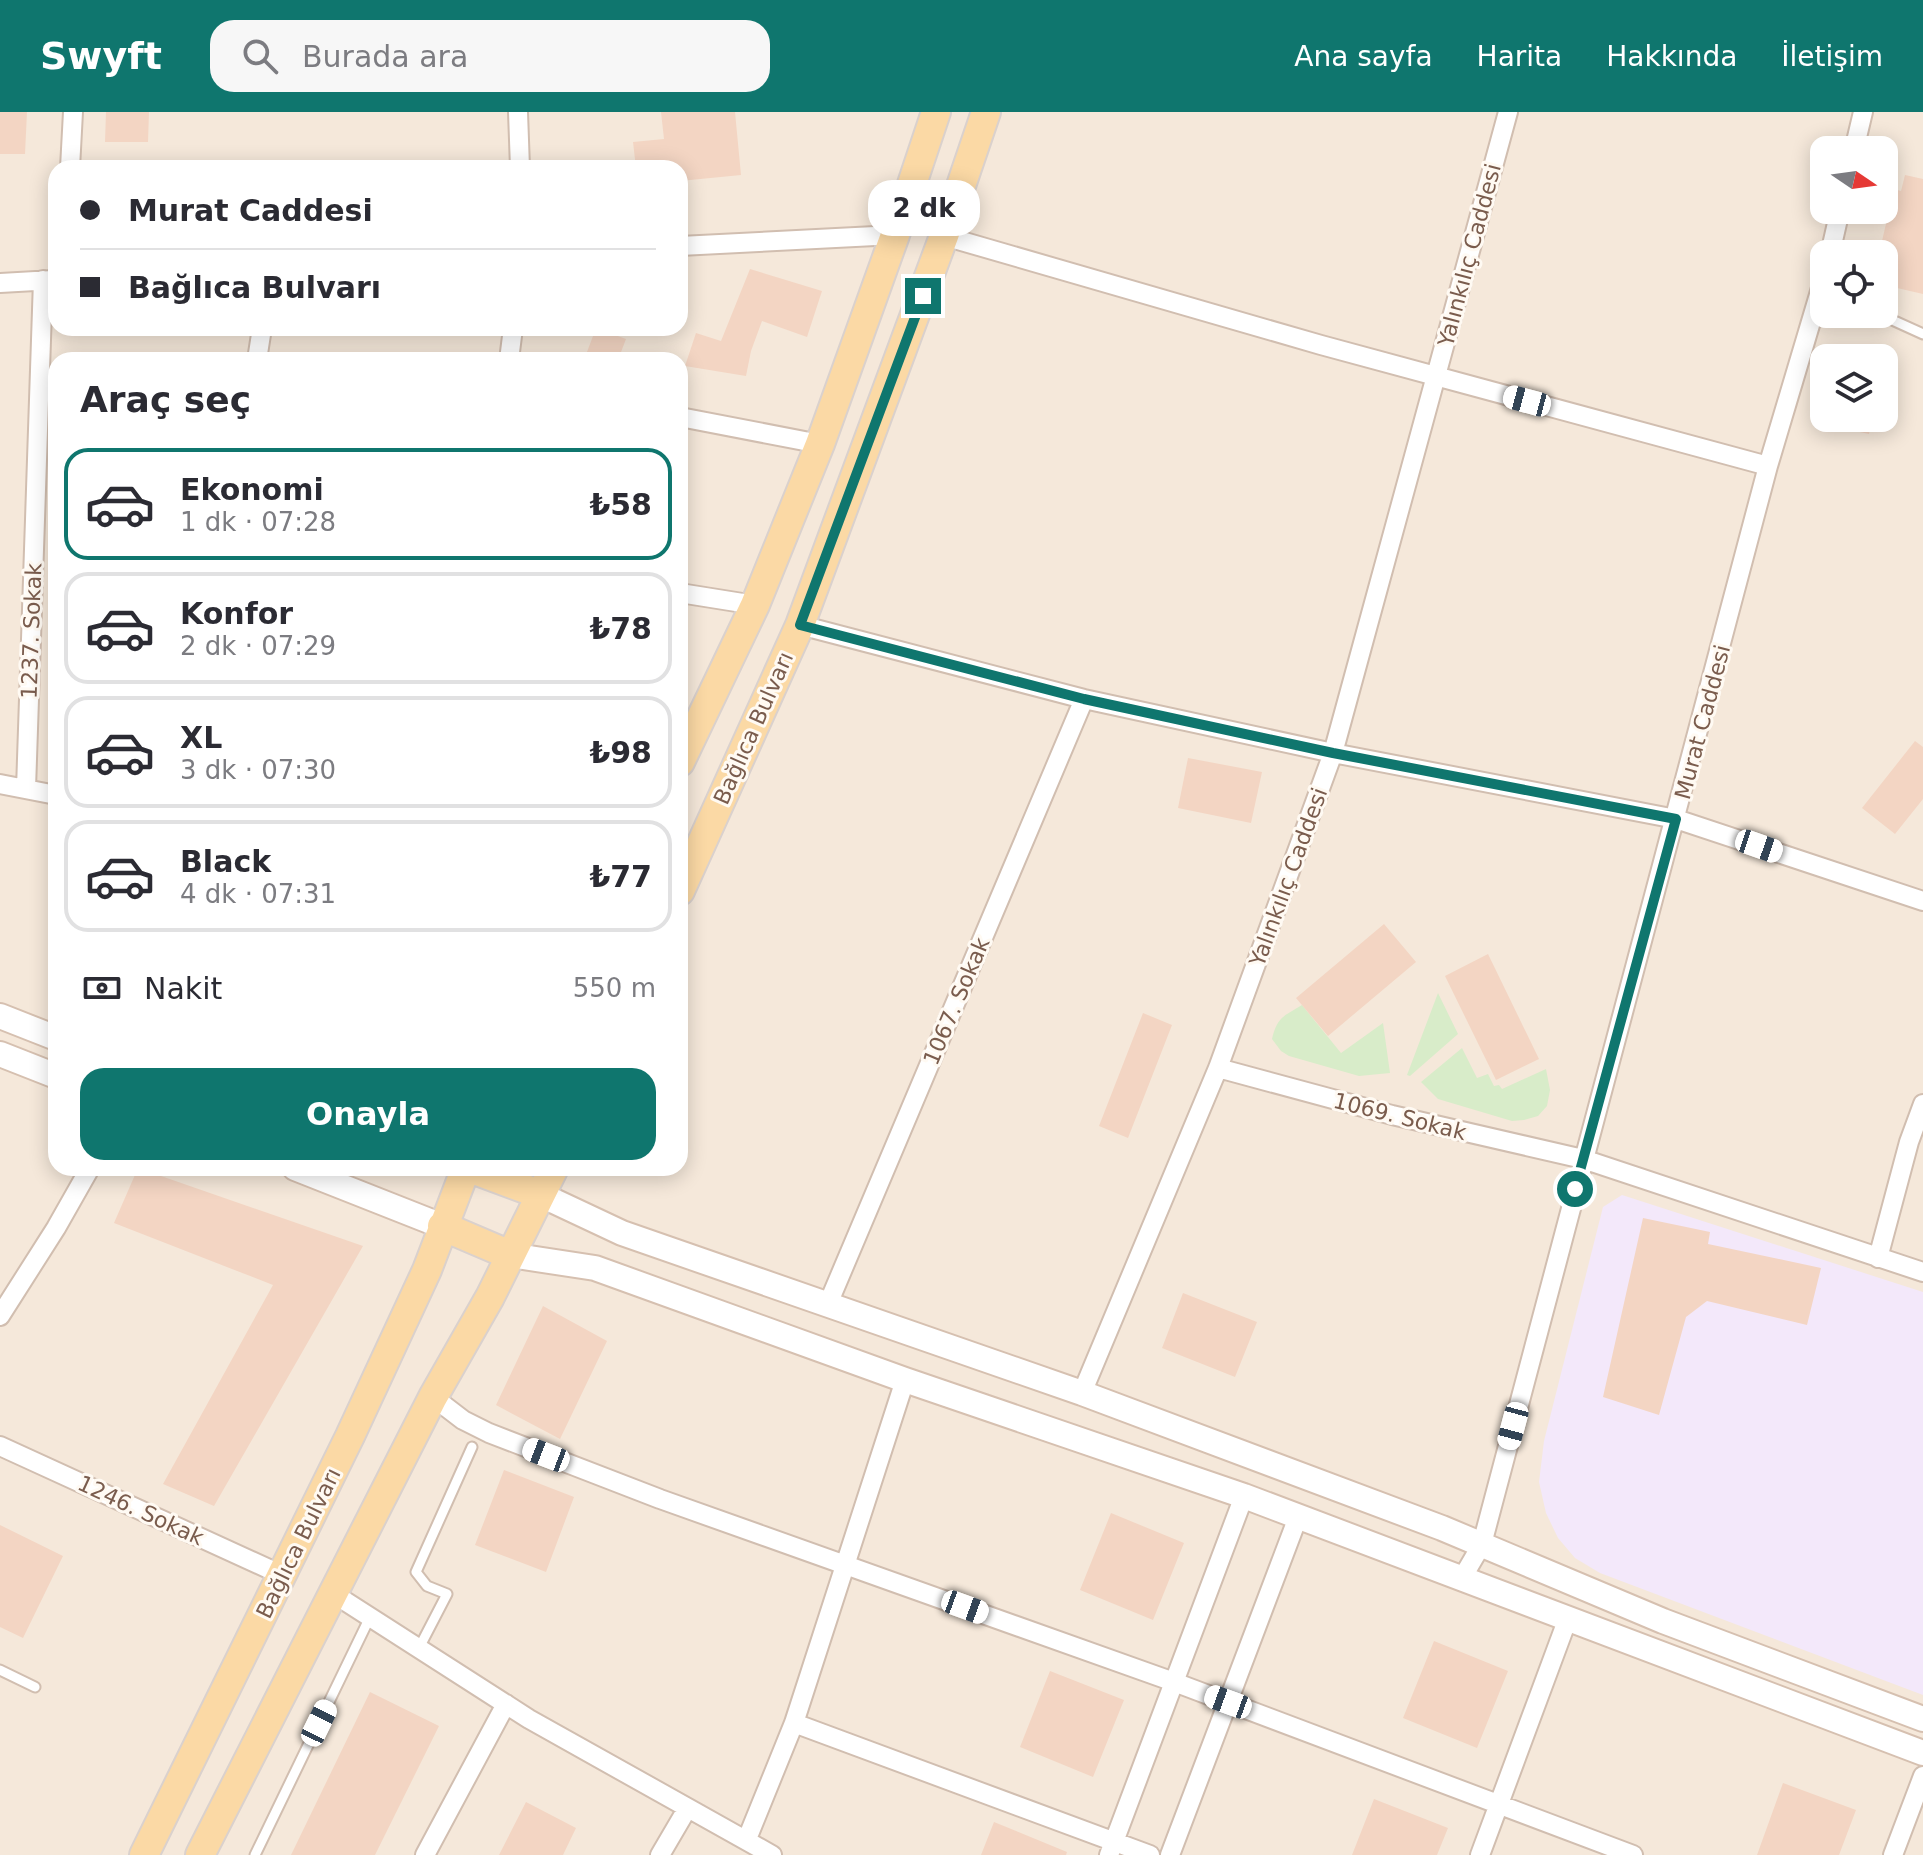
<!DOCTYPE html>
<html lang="tr">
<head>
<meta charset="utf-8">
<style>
	:root { --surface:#fff; --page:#f7f7f7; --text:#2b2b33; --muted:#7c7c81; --line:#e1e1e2; --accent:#0f766e }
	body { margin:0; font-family:"DejaVu Sans",sans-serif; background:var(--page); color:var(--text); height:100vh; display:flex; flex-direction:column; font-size:30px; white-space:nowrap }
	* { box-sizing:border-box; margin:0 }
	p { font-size:26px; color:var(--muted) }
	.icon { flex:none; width:44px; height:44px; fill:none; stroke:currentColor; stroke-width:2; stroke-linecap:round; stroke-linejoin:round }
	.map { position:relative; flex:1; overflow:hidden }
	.details { position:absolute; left:48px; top:240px; width:640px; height:824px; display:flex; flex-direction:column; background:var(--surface); border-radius:24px; box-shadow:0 4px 20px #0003 }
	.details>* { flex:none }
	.hud { position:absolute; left:48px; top:48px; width:640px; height:176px; border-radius:24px; box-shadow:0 4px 20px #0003; display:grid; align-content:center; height:176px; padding:0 32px; background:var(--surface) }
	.needle { width:52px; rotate:103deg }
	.tools { position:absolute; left:1810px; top:24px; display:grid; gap:16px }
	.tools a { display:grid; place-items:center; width:88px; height:88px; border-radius:16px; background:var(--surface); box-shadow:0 4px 20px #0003; font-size:40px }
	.end { position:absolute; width:36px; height:36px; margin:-18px; border:10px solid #0f766e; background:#fff; box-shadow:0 0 0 4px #fff }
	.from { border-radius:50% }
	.bubble { position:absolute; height:56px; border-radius:24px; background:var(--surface); box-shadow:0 4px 20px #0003; font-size:26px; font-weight:700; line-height:56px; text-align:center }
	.car { position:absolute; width:24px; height:48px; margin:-24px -12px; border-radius:10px; box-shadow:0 0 6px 2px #0007; background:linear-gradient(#fff 24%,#345 0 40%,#fff 0 76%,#345 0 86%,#fff 0) }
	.hud b { display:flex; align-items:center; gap:28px; height:76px; font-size:30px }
	.hud b+b { border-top:2px solid var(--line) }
	.hud i { width:20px; height:20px; background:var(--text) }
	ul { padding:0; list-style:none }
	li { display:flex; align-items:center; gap:24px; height:112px; margin:0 16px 12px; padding:0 16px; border:4px solid var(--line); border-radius:24px }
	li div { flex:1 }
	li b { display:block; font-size:30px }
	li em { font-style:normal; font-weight:700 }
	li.selected { border-color:var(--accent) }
	li>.icon { width:72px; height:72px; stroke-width:1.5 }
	h2 { padding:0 32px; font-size:36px; line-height:96px }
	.pay { display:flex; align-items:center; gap:20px; height:88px; padding:0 32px; font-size:30px }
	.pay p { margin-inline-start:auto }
	.button { display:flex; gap:16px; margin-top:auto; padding:16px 32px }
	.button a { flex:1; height:92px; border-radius:24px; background:var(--accent); color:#fff; font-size:32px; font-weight:700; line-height:92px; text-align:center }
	header { display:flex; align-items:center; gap:48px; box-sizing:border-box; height:112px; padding:0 40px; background:var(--accent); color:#fff }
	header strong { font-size:38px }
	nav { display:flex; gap:44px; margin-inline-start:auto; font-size:28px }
	.search { width:560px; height:72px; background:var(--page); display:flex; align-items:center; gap:20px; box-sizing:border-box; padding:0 28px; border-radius:24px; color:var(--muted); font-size:30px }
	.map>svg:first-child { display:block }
</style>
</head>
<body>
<header>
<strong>Swyft</strong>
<div class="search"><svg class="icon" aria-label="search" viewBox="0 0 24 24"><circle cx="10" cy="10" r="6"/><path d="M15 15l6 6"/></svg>Burada ara</div>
<nav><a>Ana sayfa</a><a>Harita</a><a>Hakkında</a><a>İletişim</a></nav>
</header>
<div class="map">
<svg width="1923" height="1743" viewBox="0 0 1923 1743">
	<rect width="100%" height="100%" fill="#fdf6ec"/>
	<!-- residential -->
	<path fill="#f5e8da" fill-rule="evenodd" d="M0 0H1923V1743H0ZM1824 38H1884V98H1824ZM56 56H680V216H56ZM1824 142H1884V202H1824ZM1824 246H1884V306H1824ZM56 248H680V1056H56Z"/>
	<!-- education -->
	<path fill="#f3e8fa" d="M1622 1083 1923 1180V1583L1600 1461 1575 1446 1558 1426 1546 1401 1539 1370 1544 1329 1603 1095Z"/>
	<!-- green -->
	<path fill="#d8ecc9" d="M1438 881 1458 922 1410 964 1407 963Z
		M1302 893 1341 941 1383 911 1390 961 1359 964 1289 944 1281 939 1272 927C1277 905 1284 904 1302 893Z
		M1462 936 1477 966 1488 962 1494 974 1499 973 1502 977 1546 957 1550 978 1547 994 1538 1004 1524 1008 1512 1009 1438 987 1421 970Z"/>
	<!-- building -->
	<path fill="#f3d5c3" d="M0 0H27L25 42H0Z
		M106 0H149L148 30H105Z
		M661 0H735L741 63 680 69V56H636L633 30 664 27Z
		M1905 63 1923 67V182L1884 173V142H1879L1894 77 1901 79Z
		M750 157 822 179 807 225 762 209 751 239 746 264 685 254 696 221 721 229Z
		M596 216 626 227 618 248H584Z
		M1884 260 1894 262 1884 315 1871 312 1869 322 1846 317 1848 310 1836 306H1884Z
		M1915 629 1923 635V687L1895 722 1862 696Z
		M1188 646 1262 660 1251 711 1178 696Z
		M1384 812 1416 850 1328 924 1296 886Z
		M1488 842 1539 947 1496 968 1445 864Z
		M1143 901 1172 913 1128 1026 1099 1014Z
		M138 1056 363 1134 214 1394 163 1372 273 1173 114 1111Z
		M1643 1106 1710 1120 1708 1132 1821 1156 1807 1213 1707 1189 1686 1205 1659 1303 1603 1285Z
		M1183 1181 1257 1210 1235 1265 1162 1236Z
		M543 1194 607 1229 560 1327 496 1293Z
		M504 1358 574 1385 546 1460 475 1433Z
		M1111 1401 1184 1431 1153 1508 1080 1478Z
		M0 1413 63 1444 23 1526 0 1515Z
		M1434 1529 1508 1559 1477 1636 1403 1606Z
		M1050 1559 1124 1588 1093 1665 1020 1635Z
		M370 1580 439 1614 375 1743H291Z
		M1783 1671 1856 1698 1839 1743H1757Z
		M1374 1687 1448 1716 1437 1743H1352Z
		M526 1690 576 1716 563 1743H499Z
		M994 1710 1067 1740 1066 1743H981Z"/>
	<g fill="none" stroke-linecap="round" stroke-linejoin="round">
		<!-- service casing -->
		<g stroke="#d1beb0" stroke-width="13">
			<path id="service" d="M1879 202 1923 222
				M419 1536 447 1482 427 1474 416 1460 472 1335
				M0 1558 35 1575
				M255 1743 370 1505"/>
		</g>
		<!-- minor casing -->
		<g stroke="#d1beb0" stroke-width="22">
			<path id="minor" d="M518 0 520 56
				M1854 38 1863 0
				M70 56 73 0
				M944 124 1321 233 1768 354
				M680 134 895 123
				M1830 142 1840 98
				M0 171 53 168
				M257 248 262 216
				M509 248 513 216
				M680 305 820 332
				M680 481 755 493
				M800 513 1084 587 1333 641 1676 707 1923 789
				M0 672 56 683
				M26 677 43 168
				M1218 956 1392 1003 1583 1047 1923 1160
				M1878 1146 1909 1030 1923 992
				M828 1192 1084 587
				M0 1204 56 1116 90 1056
				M1082 1281 1218 956 1333 641 1508 0
				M433 1285 463 1308 489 1321 660 1387 1174 1570 1633 1743
				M0 1334 282 1463
				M1461 1468 1482 1432 1768 354 1824 166
				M334 1482 529 1607 772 1743
				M794 1611 1150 1743
				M747 1727 794 1611 905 1268
				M425 1743 506 1592
				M660 1743 687 1697
				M1109 1743 1244 1384
				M1170 1743 1298 1405
				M1480 1743 1568 1506
				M1893 1743 1923 1664"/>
		</g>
		<!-- secondary casing -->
		<g stroke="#d6c0b0" stroke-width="28">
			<path id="secondary" d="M0 904 56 926
				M0 942 56 964
				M295 1056 442 1114
				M539 1082 622 1121 1082 1281 1442 1416 1663 1509 1923 1607
				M510 1143 595 1156 905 1268 1244 1384 1923 1641"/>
		</g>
		<!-- primary casing -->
		<g stroke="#dad1cd" stroke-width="32">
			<path id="primary" d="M680 650 755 493 820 332 895 123 936 0
				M680 779 800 513 944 124 986 0
				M469 1056 539 1082
				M442 1114 510 1143
				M144 1743 350 1324 427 1158 466 1056
				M200 1743 433 1285 490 1185 554 1056"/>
		</g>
		<!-- service -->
		<use href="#service" stroke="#fff" stroke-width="9"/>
		<!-- minor -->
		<use href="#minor" stroke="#fff" stroke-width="18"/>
		<!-- secondary -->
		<use href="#secondary" stroke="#fff" stroke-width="24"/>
		<!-- primary -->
		<use href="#primary" stroke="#fbd9a5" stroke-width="28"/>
	</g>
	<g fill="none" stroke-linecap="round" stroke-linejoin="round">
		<!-- route -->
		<path stroke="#0f766e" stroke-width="10" d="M923 184 800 513 1084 587 1333 641 1676 707 1575 1077"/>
	</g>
	<g text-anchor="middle" stroke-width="6" stroke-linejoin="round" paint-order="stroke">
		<!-- street labels -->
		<g font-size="22" fill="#7a5c4d" stroke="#fffaf3">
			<text transform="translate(1469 143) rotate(-75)" y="8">Yalınkılıç Caddesi</text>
			<text transform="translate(31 519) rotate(-88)" y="8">1237. Sokak</text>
			<text transform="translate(1702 610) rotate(-75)" y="8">Murat Caddesi</text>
			<text transform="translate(753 616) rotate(-66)" y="8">Bağlıca Bulvarı</text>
			<text transform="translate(1288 765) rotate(-70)" y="8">Yalınkılıç Caddesi</text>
			<text transform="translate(956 889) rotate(-67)" y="8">1067. Sokak</text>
			<text transform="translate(1400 1004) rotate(14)" y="8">1069. Sokak</text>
			<text transform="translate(141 1398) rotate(25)" y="8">1246. Sokak</text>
			<text transform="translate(298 1431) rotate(-64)" y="8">Bağlıca Bulvarı</text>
		</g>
	</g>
</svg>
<div class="tools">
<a><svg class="needle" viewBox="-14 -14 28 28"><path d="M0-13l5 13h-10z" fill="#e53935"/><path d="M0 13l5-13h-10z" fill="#7c7c81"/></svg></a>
<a><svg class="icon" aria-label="locate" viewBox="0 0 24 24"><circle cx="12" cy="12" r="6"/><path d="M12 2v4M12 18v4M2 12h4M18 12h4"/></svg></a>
<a><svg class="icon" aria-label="layers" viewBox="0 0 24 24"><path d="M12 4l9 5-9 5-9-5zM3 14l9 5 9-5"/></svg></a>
</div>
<i class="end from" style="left:1575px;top:1077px"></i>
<i class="end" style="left:923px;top:184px"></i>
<div class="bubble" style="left:868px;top:68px;width:112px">2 dk</div>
<i class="car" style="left:1527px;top:289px;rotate:285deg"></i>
<i class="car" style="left:1759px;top:734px;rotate:109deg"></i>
<i class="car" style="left:1513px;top:1314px;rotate:195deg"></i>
<i class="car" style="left:546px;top:1343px;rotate:291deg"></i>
<i class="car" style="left:965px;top:1495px;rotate:110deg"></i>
<i class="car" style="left:1228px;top:1590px;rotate:290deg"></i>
<i class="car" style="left:319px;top:1611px;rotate:26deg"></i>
<div class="hud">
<b><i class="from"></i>Murat Caddesi</b>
<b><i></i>Bağlıca Bulvarı</b>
</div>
<section class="details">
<h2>Araç seç</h2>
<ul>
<li class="selected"><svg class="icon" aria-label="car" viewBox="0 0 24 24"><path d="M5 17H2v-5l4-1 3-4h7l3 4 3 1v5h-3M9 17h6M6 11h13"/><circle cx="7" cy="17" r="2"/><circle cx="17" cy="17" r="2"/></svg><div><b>Ekonomi</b><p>1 dk · 07:28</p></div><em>₺58</em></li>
<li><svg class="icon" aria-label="car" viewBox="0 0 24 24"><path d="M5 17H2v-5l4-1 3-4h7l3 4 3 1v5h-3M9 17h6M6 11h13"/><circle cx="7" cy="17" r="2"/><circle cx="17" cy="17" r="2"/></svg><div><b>Konfor</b><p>2 dk · 07:29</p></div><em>₺78</em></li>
<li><svg class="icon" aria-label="car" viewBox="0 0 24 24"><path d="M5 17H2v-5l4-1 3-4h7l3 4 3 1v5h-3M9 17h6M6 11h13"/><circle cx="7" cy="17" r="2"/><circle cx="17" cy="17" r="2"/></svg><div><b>XL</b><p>3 dk · 07:30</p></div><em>₺98</em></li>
<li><svg class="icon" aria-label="car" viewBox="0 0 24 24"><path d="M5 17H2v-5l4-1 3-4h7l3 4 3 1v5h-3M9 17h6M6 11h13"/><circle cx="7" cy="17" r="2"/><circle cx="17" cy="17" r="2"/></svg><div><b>Black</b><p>4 dk · 07:31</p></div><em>₺77</em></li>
</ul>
<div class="pay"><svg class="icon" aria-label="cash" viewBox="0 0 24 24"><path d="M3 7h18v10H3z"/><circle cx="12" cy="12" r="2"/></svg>Nakit<p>550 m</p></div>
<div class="button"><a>Onayla</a></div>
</section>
</div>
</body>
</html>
